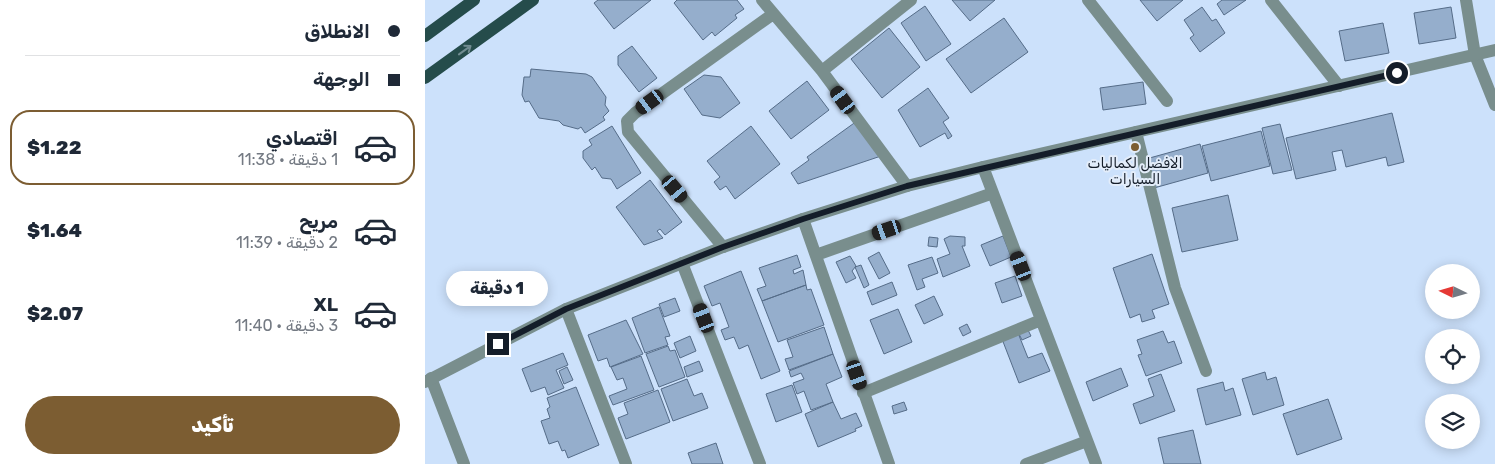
<!DOCTYPE html>
<html lang="ar">
<head>
<meta charset="utf-8">
<style>
	:root { --surface:#fff; --page:#f6f6f7; --text:#1f2937; --muted:#747a83; --line:#e0e1e3; --accent:#7c5d32 }
	body { margin:0; font-family:Rubik,"Noto Naskh Arabic",sans-serif; background:var(--page); color:var(--text); direction:rtl; height:100vh; display:flex; flex-direction:column; font-size:19px; white-space:nowrap }
	* { box-sizing:border-box; margin:0 }
	p { font-size:16px; color:var(--muted) }
	.icon { flex:none; width:28px; height:28px; fill:none; stroke:currentColor; stroke-width:2; stroke-linecap:round; stroke-linejoin:round }
	.map { position:relative; flex:1; overflow:hidden; direction:ltr }
	.panel { display:flex; flex-direction:column; background:var(--surface); width:425px }
	.panel>* { flex:none }
	.guide { display:grid; align-content:center; height:110px; padding:0 25px; background:var(--surface) }
	.needle { width:32px; rotate:275deg }
	.buttons { position:absolute; left:1000px; top:264px; display:grid; gap:10px }
	.buttons a { display:grid; place-items:center; width:55px; height:55px; border-radius:50%; background:var(--surface); box-shadow:0 2px 12px #0003; font-size:25px }
	.end { position:absolute; width:22px; height:22px; margin:-11px; border:6px solid #141d29; background:#fff; box-shadow:0 0 0 2px #fff }
	.from { border-radius:50% }
	.bubble { position:absolute; height:35px; border-radius:18px; background:var(--surface); box-shadow:0 2px 12px #0003; font-size:16px; font-weight:800; line-height:35px; text-align:center; direction:rtl }
	.car { position:absolute; width:15px; height:30px; margin:-15px -8px; border-radius:6px; box-shadow:0 0 4px 1px #0007; background:linear-gradient(#222 24%,#8ab4d8 0 40%,#222 0 76%,#8ab4d8 0 86%,#222 0) }
	.guide b { display:flex; align-items:center; gap:18px; height:48px; font-size:19px }
	.guide b+b { border-top:1px solid var(--line) }
	.guide i { width:12px; height:12px; background:var(--text) }
	ul { padding:0; list-style:none }
	li { display:flex; align-items:center; gap:15px; height:75px; margin:0 10px 8px; padding:0 15px; border:2px solid transparent; border-radius:20px }
	li div { flex:1 }
	li b { display:block; font-size:19px }
	li em { font-style:normal; font-weight:800 }
	li.selected { border-color:var(--accent) }
	li>.icon { width:45px; height:45px; stroke-width:1.5 }
	.action { display:flex; gap:10px; margin-top:auto; padding:10px 25px }
	.action a { flex:1; height:58px; border-radius:30px; background:var(--accent); color:#fff; font-size:20px; font-weight:800; line-height:58px; text-align:center }
	main { display:flex; flex:1; min-height:0 }
	.map>svg:first-child { display:block }
</style>
</head>
<body>
<main>
<div class="map">
<svg width="1070" height="464" viewBox="0 0 1070 464">
	<rect width="100%" height="100%" fill="#cce1fb"/>
	<!-- building -->
	<path fill="#95aecc" stroke="#556c88" d="M173 0H226L189 29 169 3Z
		M252 0H312L319 9 310 15 312 18 290 36 287 32 278 40 249 3Z
		M527 0H570L545 21Z
		M715 0H758L732 21Z
		M821 0 799 15 792 4 797 0Z
		M500 6 526 44 501 61 476 23Z
		M777 7 787 21 791 19 800 33 775 52 765 38 769 35 759 20Z
		M1026 7 1031 38 994 44 989 13Z
		M579 18 603 52 546 93 521 59Z
		M958 23 964 53 920 61 914 31Z
		M464 28 495 67 457 98 426 59Z
		M207 46 232 78 214 92 193 65V56Z
		M106 69 161 74 167 77 181 97 180 105 184 111 178 117 180 120 160 133 156 127 153 129 138 125 134 121 114 118 104 101 100 102 97 95 99 77H105Z
		M279 75 296 77 315 103 295 118 277 115 259 89Z
		M382 81 404 110 366 139 344 111Z
		M718 82 721 104 678 110 675 88Z
		M503 88 524 118 518 122 527 136 523 139 520 133 495 147 473 110Z
		M967 113 979 162 963 166 961 157 921 167 917 150 907 152 911 170 871 179 861 138Z
		M432 121 456 156 373 184 366 173 384 160 382 157Z
		M855 124 867 170 848 174 837 128Z
		M187 126 216 173 192 189 186 179 177 178 170 167 167 170 158 158V151L167 145 164 140Z
		M326 126 355 164 310 199 301 186 295 190 289 182 295 177 282 161Z
		M836 131 845 166 786 181 777 146Z
		M775 144 783 173 729 188 721 159Z
		M225 180 257 222 240 235 235 229 232 231 238 238 219 245 191 207Z
		M803 195 813 240 757 252 747 208Z
		M525 236 540 237V246H537L545 266 518 277 512 259 525 254 519 239Z
		M578 236 586 257 565 266 556 245Z
		M504 237 513 238 512 247 503 246Z
		M454 252 465 273 454 279 443 258Z
		M727 254 744 304 727 310 730 318 717 322 715 314 705 318 688 268Z
		M372 255 376 267 368 270 369 274 378 270 381 285 337 301 332 289 341 286 334 268Z
		M425 256 431 266 427 271 431 278 421 283 411 262Z
		M507 257 513 273 497 279 500 287 492 290 483 265Z
		M436 265 444 285 439 288 430 267Z
		M316 271 355 371 336 379 323 345 314 349 309 337 300 340 296 330 304 327 295 303 287 306 279 286Z
		M590 276 597 296 577 303 570 283Z
		M467 282 472 295 447 305 442 292Z
		M381 285 382 290 386 289 399 325 353 342 337 301Z
		M509 296 518 315 499 324 490 305Z
		M250 298 255 311 239 317 234 304Z
		M234 307 245 336 240 337 243 345 220 353 207 318Z
		M473 309 487 342 459 354 445 320Z
		M201 320 218 354 185 367 182 358 173 361 163 335Z
		M542 324 546 332 538 336 534 328Z
		M399 327 408 354 364 370 360 359 368 357 362 340Z
		M603 330 606 336 597 340 594 334Z
		M738 331 743 343 749 341 757 363 721 376 713 355 717 354 712 340Z
		M593 333 603 358 617 353 625 371 594 383 577 339Z
		M265 336 271 351 255 358 249 343Z
		M243 346 245 351 250 350 260 377 234 387 221 354Z
		M138 353 143 365 131 370 139 388 123 395 120 387 106 392 97 369Z
		M408 354 417 377 401 384 408 402 386 410 379 391 372 394 368 383 379 379 376 373 366 377 364 371Z
		M216 356 229 390 188 405 184 396 202 389 198 378 192 380 186 367Z
		M274 361 278 371 262 377 259 367Z
		M142 367 148 380 139 384 134 371Z
		M696 368 703 386 668 401 661 382Z
		M840 372 842 380 851 377 859 405 828 415 817 379Z
		M736 374 750 411 715 424 708 404 729 396 723 379Z
		M262 379 269 396 277 393 283 408 248 421 236 389Z
		M798 382 800 391 808 388 816 415 781 425 772 389Z
		M367 385 377 412 351 422 341 394Z
		M151 387 174 445 143 458 140 450 137 451 133 441 124 444 116 421 125 418 122 409 125 407 122 398Z
		M233 390 245 422 201 439 193 418 203 414 199 403Z
		M903 399 917 439 872 455 858 414Z
		M408 402 416 419 431 413 437 426 430 429 431 431 393 447 380 414Z
		M479 402 482 410 469 414 467 406Z
		M768 430 776 464H739L733 438Z
		M291 443 298 464H267L263 453Z"/>
	<g fill="none" stroke-linecap="round" stroke-linejoin="round">
		<!-- minor -->
		<path stroke="#798e8d" stroke-width="12" d="M337 0 397 71 482 186
			M663 0 742 101
			M846 0 914 86
			M1041 0 1050 55 1070 105
			M397 71 486 0
			M711 132 750 288 781 371
			M558 167 671 464
			M378 219 464 464
			M298 247 203 132 202 121 210 113 348 14
			M391 255 568 193
			M257 263 335 464
			M141 309 201 464
			M6 378 39 464
			M438 393 616 320
			M601 464 662 441"/>
		<!-- tertiary -->
		<path stroke="#798e8d" stroke-width="12" d="M0 382 141 309 298 247 378 219 482 186 558 167 1070 50"/>
		<!-- primary -->
		<path stroke="#254c4b" stroke-width="12" d="M0 36 49 0
			M0 78 108 0"/>
	</g>
	<!-- one-way arrows -->
	<defs><path id="oneway-shaft" d="M-6 0H5M1.5-3L5.5 0L1.5 3" fill="none" stroke-width="1.6" stroke-linecap="round" stroke-linejoin="round" transform="scale(1.25)"/></defs>
	<use stroke="#718c91" href="#oneway-shaft" transform="translate(40 50) rotate(-36)"/>
	<g fill="none" stroke-linecap="round" stroke-linejoin="round">
		<!-- route -->
		<path stroke="#141d29" stroke-width="6" d="M73 344 141 309 298 247 378 219 482 186 972 73"/>
	</g>
	<!-- markers -->
	<circle fill="#7c5d32" stroke="#e3edfa" stroke-width="2" cx="710" cy="147" r="5"/>
	<g text-anchor="middle" stroke-width="4" stroke-linejoin="round" paint-order="stroke">
		<!-- poi labels -->
		<g font-size="14" fill="#141d29" stroke="#e3edfa">
			<text x="710" y="168">الافضل لكماليات<tspan x="710" dy="16">السيارات</tspan></text>
		</g>
	</g>
</svg>
<div class="buttons">
<a><svg class="needle" viewBox="-14 -14 28 28"><path d="M0-13l5 13h-10z" fill="#e53935"/><path d="M0 13l5-13h-10z" fill="#747a83"/></svg></a>
<a><svg class="icon" aria-label="locate" viewBox="0 0 24 24"><circle cx="12" cy="12" r="6"/><path d="M12 2v4M12 18v4M2 12h4M18 12h4"/></svg></a>
<a><svg class="icon" aria-label="layers" viewBox="0 0 24 24"><path d="M12 4l9 5-9 5-9-5zM3 14l9 5 9-5"/></svg></a>
</div>
<i class="end from" style="left:972px;top:73px"></i>
<i class="end" style="left:73px;top:344px"></i>
<div class="bubble" style="left:21px;top:271px;width:102px">1 دقيقة</div>
<i class="car" style="left:418px;top:100px;rotate:324deg"></i>
<i class="car" style="left:225px;top:102px;rotate:234deg"></i>
<i class="car" style="left:250px;top:189px;rotate:140deg"></i>
<i class="car" style="left:462px;top:230px;rotate:251deg"></i>
<i class="car" style="left:596px;top:266px;rotate:339deg"></i>
<i class="car" style="left:279px;top:318px;rotate:339deg"></i>
<i class="car" style="left:432px;top:375px;rotate:161deg"></i>
</div>
<section class="panel">
<div class="guide">
<b><i class="from"></i>الانطلاق</b>
<b><i></i>الوجهة</b>
</div>
<ul>
<li class="selected"><svg class="icon" aria-label="car" viewBox="0 0 24 24"><path d="M5 17H2v-5l4-1 3-4h7l3 4 3 1v5h-3M9 17h6M6 11h13"/><circle cx="7" cy="17" r="2"/><circle cx="17" cy="17" r="2"/></svg><div><b>اقتصادي</b><p>1 دقيقة · 11:38</p></div><em>$1.22</em></li>
<li><svg class="icon" aria-label="car" viewBox="0 0 24 24"><path d="M5 17H2v-5l4-1 3-4h7l3 4 3 1v5h-3M9 17h6M6 11h13"/><circle cx="7" cy="17" r="2"/><circle cx="17" cy="17" r="2"/></svg><div><b>مريح</b><p>2 دقيقة · 11:39</p></div><em>$1.64</em></li>
<li><svg class="icon" aria-label="car" viewBox="0 0 24 24"><path d="M5 17H2v-5l4-1 3-4h7l3 4 3 1v5h-3M9 17h6M6 11h13"/><circle cx="7" cy="17" r="2"/><circle cx="17" cy="17" r="2"/></svg><div><b>XL</b><p>3 دقيقة · 11:40</p></div><em>$2.07</em></li>
</ul>
<div class="action"><a>تأكيد</a></div>
</section>
</main>
</body>
</html>
